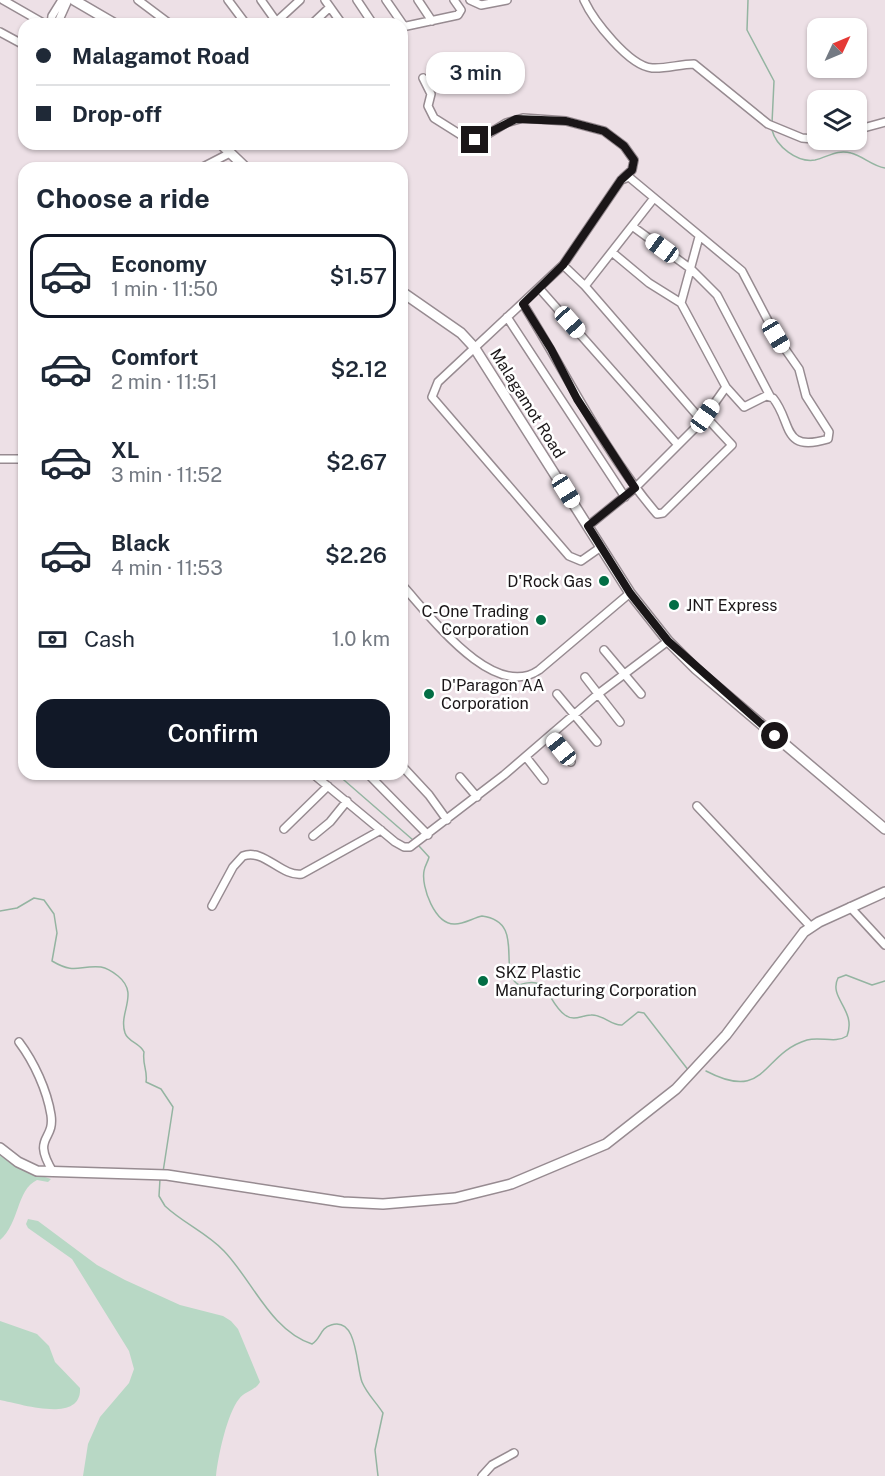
<!DOCTYPE html>
<html lang="en">
<head>
<meta charset="utf-8">
<style>
	:root { --surface:#fff; --page:#f2f2f3; --text:#1f2937; --muted:#747a83; --line:#e0e1e3; --accent:#111827 }
	body { margin:0; font-family:"Public Sans",sans-serif; background:var(--page); color:var(--text); height:100vh; display:flex; flex-direction:column; font-size:22px; white-space:nowrap }
	* { box-sizing:border-box; margin:0 }
	p { font-size:20px; color:var(--muted) }
	.icon { flex:none; width:33px; height:33px; fill:none; stroke:currentColor; stroke-width:2; stroke-linecap:round; stroke-linejoin:round }
	.map { position:relative; flex:1; overflow:hidden }
	.side { position:absolute; left:18px; top:162px; width:390px; height:618px; display:flex; flex-direction:column; background:var(--surface); border-radius:18px; box-shadow:0 2px 4px #0004 }
	.side>* { flex:none }
	.guide { position:absolute; left:18px; top:18px; width:390px; height:132px; border-radius:18px; box-shadow:0 2px 4px #0004; display:grid; align-content:center; height:132px; padding:0 18px; background:var(--surface) }
	.needle { width:39px; rotate:46deg }
	.fabs { position:absolute; left:807px; top:18px; display:grid; gap:12px }
	.fabs a { display:grid; place-items:center; width:60px; height:60px; border-radius:12px; background:var(--surface); box-shadow:0 2px 4px #0004; font-size:30px }
	.end { position:absolute; width:27px; height:27px; margin:-14px; border:8px solid #1a1618; background:#fff; box-shadow:0 0 0 3px #fff }
	.from { border-radius:50% }
	.bubble { position:absolute; height:42px; border-radius:18px; background:var(--surface); box-shadow:0 2px 4px #0004; font-size:20px; font-weight:600; line-height:42px; text-align:center }
	.car { position:absolute; width:18px; height:36px; margin:-18px -9px; border-radius:8px; box-shadow:0 0 4px 2px #0007; background:linear-gradient(#fff 24%,#345 0 40%,#fff 0 76%,#345 0 86%,#fff 0) }
	.guide b { display:flex; align-items:center; gap:21px; height:57px; font-size:22px }
	.guide b+b { border-top:2px solid var(--line) }
	.guide i { width:15px; height:15px; background:var(--text) }
	ul { padding:0; list-style:none }
	li { display:flex; align-items:center; gap:18px; height:84px; margin:0 12px 9px; padding:0 6px; border:3px solid transparent; border-radius:18px }
	li div { flex:1 }
	li b { display:block; font-size:22px }
	li em { font-style:normal; font-weight:600 }
	li.active { border-color:var(--accent) }
	li>.icon { width:54px; height:54px; stroke-width:1.5 }
	h2 { padding:0 18px; font-size:27px; line-height:72px }
	.pay { display:flex; align-items:center; gap:15px; height:66px; padding:0 18px; font-size:22px }
	.pay p { margin-inline-start:auto }
	.cta { display:flex; gap:12px; margin-top:auto; padding:12px 18px }
	.cta a { flex:1; height:69px; border-radius:18px; background:var(--accent); color:#fff; font-size:24px; font-weight:600; line-height:69px; text-align:center }
	.map>svg:first-child { display:block }
</style>
</head>
<body>
<div class="map">
<svg width="885" height="1476" viewBox="0 0 885 1476">
	<rect width="100%" height="100%" fill="#ede0e6"/>
	<!-- green -->
	<path fill="#b8d8c5" d="M0 1153 21 1169 51 1179 48 1182 37 1180C16 1190 20 1223 0 1240Z
		M28 1219 38 1221 97 1265 125 1280 180 1305 223 1316 231 1321 238 1329 260 1382C255 1391 245 1391 239 1399 227 1414 218 1456 216 1476H83L88 1444 100 1417 129 1383 134 1369 129 1351 72 1259 28 1228 26 1224Z
		M0 1321 37 1334 49 1346 55 1362 80 1388C82 1424 21 1404 0 1400Z"/>
	<g fill="none" stroke-linecap="round" stroke-linejoin="round">
		<!-- stream -->
		<path stroke="#94b4a1" stroke-width="1.5" d="M748 0 747 30 774 81 772 123
			M772 130C776 146 797 163 815 160 828 157 837 149 851 153 863 156 872 166 885 168
			M312 144 313 146
			M337 774 413 840
			M419 846 429 857C428 862 425 865 424 871 421 887 435 925 455 924 464 924 473 918 482 916 527 922 496 972 519 985 550 974 546 1001 565 1015 575 1022 581 1015 591 1015 603 1014 611 1026 622 1025L638 1012 644 1013 689 1071
			M0 911 17 908 34 898 44 900 54 914 57 933 52 961C76 975 78 965 101 967 107 968 113 972 118 976 140 994 118 1012 125 1033 128 1042 140 1043 144 1052 142 1064 148 1071 146 1082L161 1089 173 1107 163 1172
			M706 1071C767 1103 761 1054 807 1040 821 1036 835 1044 847 1036 857 1010 828 998 838 978L846 975 872 985 885 981
			M160 1179 159 1196 165 1206C183 1223 207 1233 224 1251 252 1280 271 1331 312 1344 321 1339 320 1328 331 1325 358 1316 356 1367 362 1382 367 1394 376 1402 383 1413L375 1450 378 1476"/>
		<!-- minor casing -->
		<g stroke="#978b91" stroke-width="10">
			<path id="minor" d="M3 0 45 24
				M138 0 170 24
				M228 0 246 24
				M261 0 278 24
				M325 0 342 24
				M357 0 373 24
				M386 0 404 26
				M418 0 432 21
				M470 0 481 5 507 0
				M584 0C593 20 629 66 652 68 666 69 680 64 694 64L768 124 802 138 825 140
				M276 22 300 0
				M51 24 52 16 62 0
				M55 24 59 20 68 0
				M312 24 330 7
				M402 27 458 15 461 10 454 0
				M0 32 24 45
				M423 78 431 94 428 106 434 118 469 140 480 139 506 123 523 118 566 121 604 131 624 146 634 160 632 170 623 178
				M856 130 885 122
				M201 168 230 153
				M632 226 691 269 717 295 770 396
				M613 253 649 283 681 303
				M563 265 585 286 702 421
				M585 286 654 198
				M539 288 678 445 635 488 588 526
				M523 304C567 374 603 451 657 514L663 513 732 445 705 416
				M507 317 625 497
				M678 445 702 421 726 387
				M0 459H24
				M601 547 581 561 569 556 432 397 438 382 563 265 621 180 629 177 742 271 776 336 799 369 806 396 829 432 828 439C781 453 793 423 773 398L766 396 744 407 726 387 681 303 699 237
				M402 585C429 614 493 702 539 670L630 593
				M604 650 641 694
				M585 677 620 722
				M557 694 597 742
				M550 736 571 762
				M526 757 544 780
				M402 766 429 795 447 820
				M313 774 395 842 404 847H410L504 775 598 694 668 641
				M368 774 428 835
				M460 777 477 797
				M697 806 811 927
				M284 829 328 786
				M313 836 330 822 347 801
				M212 906 233 867 243 856C264 848 281 877 302 874L381 830
				M850 907 885 945
				M19 1042C34 1062 47 1090 51 1115 55 1142 31 1135 53 1172
				M482 1476 492 1465 514 1453"/>
		</g>
		<!-- tertiary casing -->
		<g stroke="#978b91" stroke-width="12">
			<path id="tertiary" d="M74 0 115 24
				M221 144 246 168
				M402 292 461 333 474 347 630 593 668 641 696 669 885 829
				M0 1148 18 1162 37 1171 167 1175 343 1202 383 1204 455 1198 511 1184 606 1144 676 1089 726 1035 804 932 819 922 885 892"/>
		</g>
		<!-- minor -->
		<use href="#minor" stroke="#fff" stroke-width="7"/>
		<!-- tertiary -->
		<use href="#tertiary" stroke="#fff" stroke-width="9"/>
	</g>
	<g fill="none" stroke-linecap="round" stroke-linejoin="round">
		<!-- route -->
		<path stroke="#1a1618" stroke-width="8" d="M475 140 516 119 566 121 604 131 624 146 634 160 632 170 621 180 563 265 523 304 551 349 577 399 635 488 588 526 630 593 668 641 775 736"/>
	</g>
	<!-- markers -->
	<g fill="#026d44" stroke="#fff" stroke-width="2">
		<circle cx="604" cy="581" r="6"/>
		<circle cx="674" cy="605" r="6"/>
		<circle cx="541" cy="620" r="6"/>
		<circle cx="429" cy="694" r="6"/>
		<circle cx="483" cy="981" r="6"/>
	</g>
	<g text-anchor="middle" stroke-width="5" stroke-linejoin="round" paint-order="stroke">
		<!-- street labels -->
		<g font-size="16" fill="#1a1618" stroke="#fff">
			<text transform="translate(528 403) rotate(58)" y="6">Malagamot Road</text>
		</g>
		<!-- poi labels -->
		<g font-size="16" fill="#1a1618" stroke="#fff" text-anchor="start">
			<text x="592" y="587" text-anchor="end">D'Rock Gas</text>
			<text x="686" y="611">JNT Express</text>
			<text x="529" y="617" text-anchor="end">C-One Trading<tspan x="529" dy="18">Corporation</tspan></text>
			<text x="441" y="691">D'Paragon AA<tspan x="441" dy="18">Corporation</tspan></text>
			<text x="495" y="978">SKZ Plastic<tspan x="495" dy="18">Manufacturing Corporation</tspan></text>
		</g>
	</g>
</svg>
<div class="fabs">
<a><svg class="needle" viewBox="-14 -14 28 28"><path d="M0-13l5 13h-10z" fill="#e53935"/><path d="M0 13l5-13h-10z" fill="#747a83"/></svg></a>
<a><svg class="icon" aria-label="layers" viewBox="0 0 24 24"><path d="M12 4l9 5-9 5-9-5zM3 14l9 5 9-5"/></svg></a>
</div>
<i class="end from" style="left:775px;top:736px"></i>
<i class="end" style="left:475px;top:140px"></i>
<div class="bubble" style="left:426px;top:52px;width:99px">3 min</div>
<i class="car" style="left:662px;top:248px;rotate:306deg"></i>
<i class="car" style="left:570px;top:322px;rotate:138deg"></i>
<i class="car" style="left:776px;top:336px;rotate:149deg"></i>
<i class="car" style="left:705px;top:416px;rotate:35deg"></i>
<i class="car" style="left:566px;top:491px;rotate:148deg"></i>
<i class="car" style="left:561px;top:749px;rotate:321deg"></i>
<div class="guide">
<b><i class="from"></i>Malagamot Road</b>
<b><i></i>Drop-off</b>
</div>
<section class="side">
<h2>Choose a ride</h2>
<ul>
<li class="active"><svg class="icon" aria-label="car" viewBox="0 0 24 24"><path d="M5 17H2v-5l4-1 3-4h7l3 4 3 1v5h-3M9 17h6M6 11h13"/><circle cx="7" cy="17" r="2"/><circle cx="17" cy="17" r="2"/></svg><div><b>Economy</b><p>1 min · 11:50</p></div><em>$1.57</em></li>
<li><svg class="icon" aria-label="car" viewBox="0 0 24 24"><path d="M5 17H2v-5l4-1 3-4h7l3 4 3 1v5h-3M9 17h6M6 11h13"/><circle cx="7" cy="17" r="2"/><circle cx="17" cy="17" r="2"/></svg><div><b>Comfort</b><p>2 min · 11:51</p></div><em>$2.12</em></li>
<li><svg class="icon" aria-label="car" viewBox="0 0 24 24"><path d="M5 17H2v-5l4-1 3-4h7l3 4 3 1v5h-3M9 17h6M6 11h13"/><circle cx="7" cy="17" r="2"/><circle cx="17" cy="17" r="2"/></svg><div><b>XL</b><p>3 min · 11:52</p></div><em>$2.67</em></li>
<li><svg class="icon" aria-label="car" viewBox="0 0 24 24"><path d="M5 17H2v-5l4-1 3-4h7l3 4 3 1v5h-3M9 17h6M6 11h13"/><circle cx="7" cy="17" r="2"/><circle cx="17" cy="17" r="2"/></svg><div><b>Black</b><p>4 min · 11:53</p></div><em>$2.26</em></li>
</ul>
<div class="pay"><svg class="icon" aria-label="cash" viewBox="0 0 24 24"><path d="M3 7h18v10H3z"/><circle cx="12" cy="12" r="2"/></svg>Cash<p>1.0 km</p></div>
<div class="cta"><a>Confirm</a></div>
</section>
</div>
</body>
</html>
